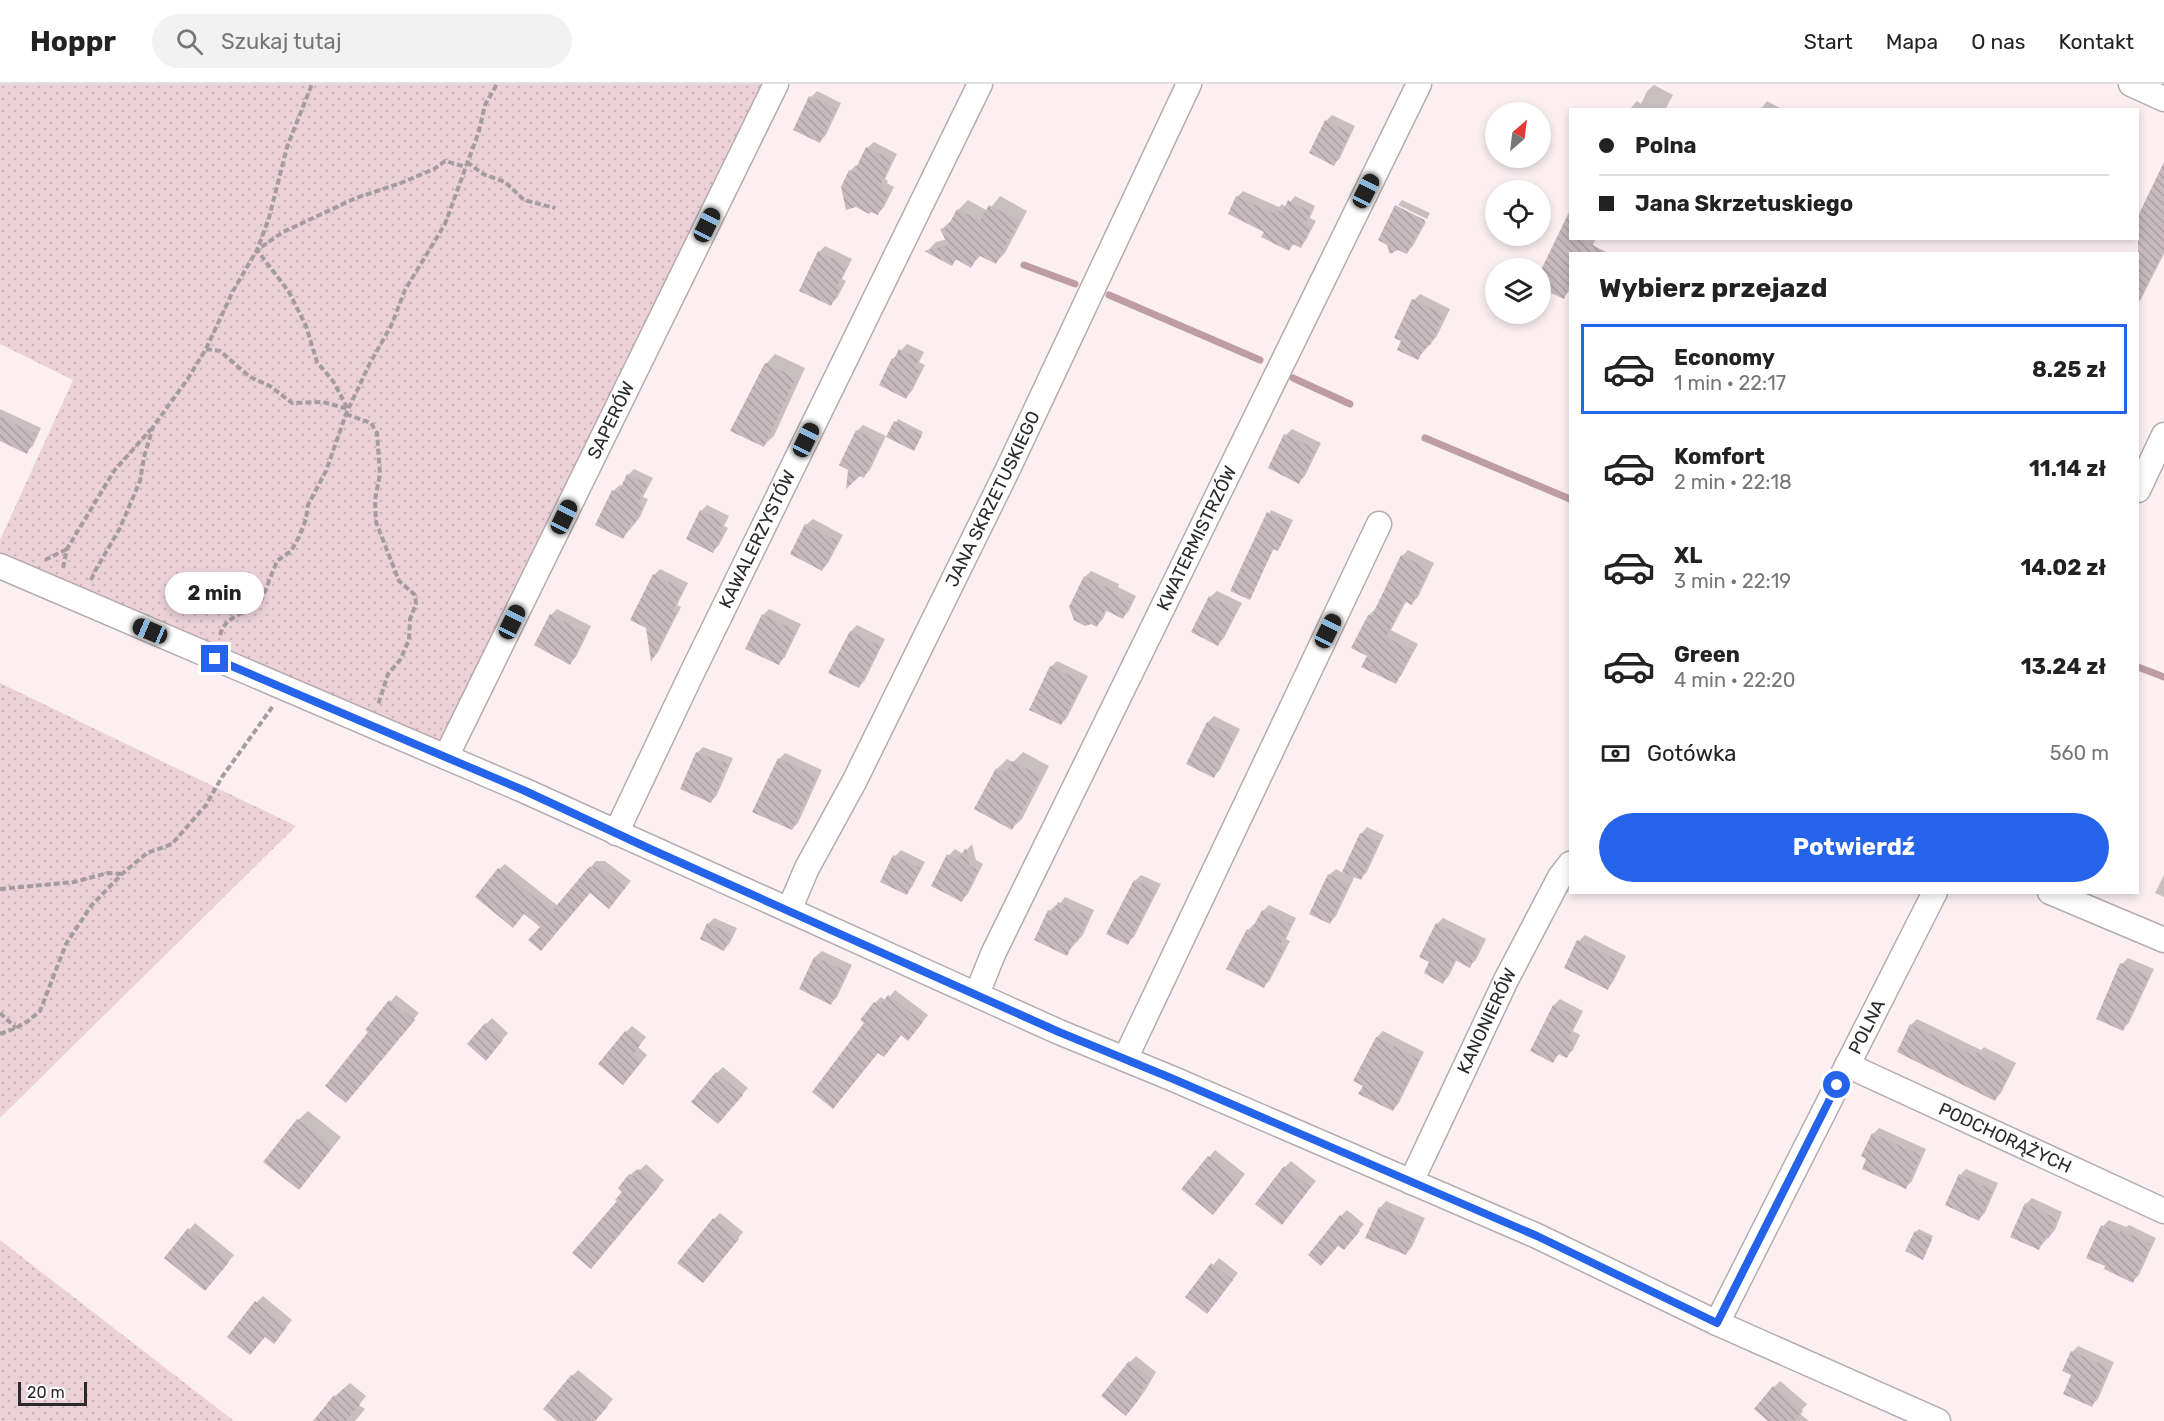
<!DOCTYPE html>
<html lang="pl">
<head>
<meta charset="utf-8">
<style>
	:root { --surface:#fff; --page:#f2f2f2; --text:#222; --muted:#767676; --line:#e0e0e0; --accent:#2563eb }
	body { margin:0; font-family:Rubik,sans-serif; background:var(--page); color:var(--text); height:100vh; display:flex; flex-direction:column; font-size:22px; white-space:nowrap }
	* { box-sizing:border-box; margin:0 }
	p { font-size:20px; color:var(--muted) }
	.icon { flex:none; width:33px; height:33px; fill:none; stroke:currentColor; stroke-width:2; stroke-linecap:round; stroke-linejoin:round }
	.map { position:relative; flex:1; overflow:hidden }
	.drawer { position:absolute; left:1569px; top:168px; width:570px; height:642px; display:flex; flex-direction:column; background:var(--surface); border-radius:0px; box-shadow:0 3px 9px #0003 }
	.drawer>* { flex:none }
	.guide { position:absolute; left:1569px; top:24px; width:570px; height:132px; border-radius:0px; box-shadow:0 3px 9px #0003; display:grid; align-content:center; height:132px; padding:0 30px; background:var(--surface) }
	.needle { width:39px; rotate:28deg }
	.fabs { position:absolute; left:1485px; top:18px; display:grid; gap:12px }
	.fabs a { display:grid; place-items:center; width:66px; height:66px; border-radius:50%; background:var(--surface); box-shadow:0 3px 9px #0003; font-size:30px }
	.scale { position:absolute; left:18px; bottom:15px; width:69px; box-sizing:border-box; padding-left:6px; border:3px solid #2d282a; border-top:0; font-size:16px; line-height:21px; white-space:nowrap; color:#2d282a; -webkit-text-stroke:4px #fff; paint-order:stroke }
	.end { position:absolute; width:27px; height:27px; margin:-14px; border:8px solid #2563eb; background:#fff; box-shadow:0 0 0 3px #fff }
	.from { border-radius:50% }
	.bubble { position:absolute; height:42px; border-radius:21px; background:var(--surface); box-shadow:0 3px 9px #0003; font-size:20px; font-weight:700; line-height:42px; text-align:center }
	.car { position:absolute; width:18px; height:36px; margin:-18px -9px; border-radius:8px; box-shadow:0 0 4px 2px #0007; background:linear-gradient(#222 24%,#8ab4d8 0 40%,#222 0 76%,#8ab4d8 0 86%,#222 0) }
	.guide b { display:flex; align-items:center; gap:21px; height:57px; font-size:22px }
	.guide b+b { border-top:2px solid var(--line) }
	.guide i { width:15px; height:15px; background:var(--text) }
	ul { padding:0; list-style:none }
	li { display:flex; align-items:center; gap:18px; height:90px; margin:0 12px 9px; padding:0 18px; border:3px solid transparent; border-radius:0px }
	li div { flex:1 }
	li b { display:block; font-size:22px }
	li em { font-style:normal; font-weight:700 }
	li.current { border-color:var(--accent) }
	li>.icon { width:54px; height:54px; stroke-width:1.5 }
	h2 { padding:0 30px; font-size:27px; line-height:72px }
	.pay { display:flex; align-items:center; gap:15px; height:66px; padding:0 30px; font-size:22px }
	.pay p { margin-inline-start:auto }
	.button { display:flex; gap:12px; margin-top:auto; padding:12px 30px }
	.button a { flex:1; height:69px; border-radius:36px; background:var(--accent); color:#fff; font-size:24px; font-weight:700; line-height:69px; text-align:center }
	header { display:flex; align-items:center; gap:36px; box-sizing:border-box; height:84px; padding:0 30px; background:var(--surface); border-bottom:2px solid var(--line) }
	header strong { font-size:28px }
	nav { display:flex; gap:33px; margin-inline-start:auto; font-size:21px }
	.search { width:420px; height:54px; background:var(--page); display:flex; align-items:center; gap:15px; box-sizing:border-box; padding:0 21px; border-radius:33px; color:var(--muted); font-size:22px }
	.map>svg:first-child { display:block }
</style>
</head>
<body>
<header>
<strong>Hoppr</strong>
<div class="search"><svg class="icon" aria-label="search" viewBox="0 0 24 24"><circle cx="10" cy="10" r="6"/><path d="M15 15l6 6"/></svg>Szukaj tutaj</div>
<nav><a>Start</a><a>Mapa</a><a>O nas</a><a>Kontakt</a></nav>
</header>
<div class="map">
<svg width="2164" height="1337" viewBox="0 0 2164 1337">
	<defs>
		<pattern id="grass-dots" width="8" height="8" patternUnits="userSpaceOnUse" patternTransform="scale(1.5)"><rect width="8" height="8" fill="#ecd1d9"/><path d="M2 2h.1M6 6h.1" fill="none" stroke="#cbb3ba" stroke-width="1.8" stroke-linecap="round"/></pattern>
		<pattern id="building-back-hatch" width="6" height="6" patternUnits="userSpaceOnUse" patternTransform="scale(1.5)"><rect width="6" height="6" fill="#c6babe"/><path d="M-1 5l2 2M0 0l6 6M5-1l2 2" fill="none" stroke="#aaa0a3"/></pattern>
	</defs>
	<rect width="100%" height="100%" fill="#fbeff2"/>
	<!-- grass -->
	<path fill="url(#grass-dots)" d="M0 0H776L446 673 0 482V456L73 296 0 260Z
		M0 599 296 742 0 1034Z
		M0 1156 234 1337H0Z"/>
	<!-- shadow -->
	<path fill="#0003" d="M1654 1 1673 11 1665 26H1629L1637 17 1641 20 1647 7Z
		M817 7 841 19 826 51 820 57 811 13Z
		M1767 17 1784 26H1760Z
		M1332 31 1355 42 1340 74 1334 80 1326 37Z
		M874 58 897 70 885 95 888 97 887 99 894 103 884 123 878 129 850 87 856 81 858 82 867 64Z
		M2164 92V170L2141 215 2138 219V172L2151 145 2138 138V135L2156 98Z
		M1243 107 1279 123 1282 120 1286 123 1295 112 1315 122 1310 134 1316 137 1306 156 1301 162 1295 159 1289 165 1237 113Z
		M1000 112 1027 127 1005 169 996 178 981 171 971 182 957 175 952 180 927 167 936 158 947 155 942 145 953 135 958 126 968 116 988 127Z
		M1402 116 1430 129 1427 135 1398 121Z
		M1397 122 1426 138 1413 162 1407 168 1380 155Z
		M1570 129V154H1596L1589 170H1570V206L1564 213 1540 191Z
		M825 162 852 175 842 195 846 197 837 214 831 220 819 168Z
		M1420 210 1450 225 1437 252 1418 274 1414 216Z
		M907 260 924 268 919 278 925 281 912 307 906 313 881 301 893 275Z
		M775 270 805 284 774 352 764 361 766 280Z
		M0 325 41 344 33 362 26 368 0 356Z
		M898 335 923 348 914 366 888 352Z
		M863 341 886 352 870 386 864 392 857 347Z
		M1292 345 1321 359 1305 392 1299 398 1270 383 1286 351Z
		M634 385 653 394 643 413 648 415 640 433 623 454 613 407 620 401 623 403 628 391Z
		M707 421 729 432 724 442 728 444 719 461 713 467 701 427Z
		M1271 426 1293 436 1280 463 1278 465 1274 464 1250 514 1232 506Z
		M813 435 843 451 828 479 822 486 806 441Z
		M1408 466 1434 479 1418 513 1412 519 1407 516 1391 546 1418 560 1401 592 1395 598 1369 571V531L1375 525 1402 472Z
		M660 485 688 499 677 521 681 523 657 570 652 575 654 491Z
		M1091 487 1119 500 1118 503 1136 512 1129 527 1123 533 1107 526 1103 535 1097 541 1085 493Z
		M1217 507 1242 519 1224 554 1218 560 1210 513Z
		M557 525 591 542 576 573 570 579 551 531Z
		M769 525 801 540 785 573 779 579 763 531Z
		M857 541 885 555 865 596 859 603 830 588 851 547Z
		M1057 577 1088 592 1067 634 1061 640 1051 583Z
		M1214 632 1240 645 1220 686 1214 692 1188 680 1208 638Z
		M703 663 733 674 717 711 711 718 697 669Z
		M1023 668 1049 682 1022 735 1012 744 976 724 998 684 1007 675 1013 678Z
		M785 669 822 686 798 739 792 745 779 675Z
		M1367 743 1384 751 1367 788 1361 794 1355 792 1336 832 1330 838 1329 791 1336 785 1343 789 1361 750Z
		M972 760 976 776 983 780 968 810 962 816 949 771 955 765 963 770Z
		M901 766 925 778 912 803 906 809 895 772Z
		M596 777H605L631 797 614 817 590 807 542 842 524 829 499 785 505 780 558 822Z
		M1141 791 1161 800 1134 853 1127 859 1135 797Z
		M2164 791V813L2155 809Z
		M1065 813 1094 826 1083 851 1066 870 1049 827 1056 821 1058 822Z
		M1269 821 1296 834 1286 855 1290 857 1270 896 1264 902 1248 846 1254 840 1256 841 1263 827Z
		M714 834 737 844 730 859 724 865 708 840Z
		M1443 834 1486 855 1476 876 1469 882 1457 875 1449 892 1443 898 1431 877 1437 840Z
		M1585 851 1626 872 1613 898 1607 904 1579 857Z
		M822 867 852 881 837 913 831 919 801 904 815 873Z
		M2128 874 2154 885 2129 939 2122 945V880Z
		M895 906 928 931 914 949 902 950 884 971 866 939 875 919 881 913 886 917Z
		M396 911 419 929 352 1011 370 948 367 946Z
		M1560 915 1583 927 1573 947 1580 951 1573 966 1567 972 1560 969 1553 977 1532 967 1554 921Z
		M492 934 508 949 492 968 486 940Z
		M1917 935 1981 966 1984 963 2016 979 2001 1009 1995 1015 1911 941Z
		M632 942 646 953 638 963 647 971 629 993 626 948Z
		M1383 947 1424 968 1399 1019 1393 1026 1365 1001 1377 953Z
		M723 983 748 1004 723 1032 717 989Z
		M308 1027 341 1053 299 1104 298 1036Z
		M1879 1044 1926 1065 1912 1097 1906 1103 1873 1050Z
		M1215 1066 1245 1090 1219 1123 1183 1105Z
		M1291 1077 1316 1097 1282 1139 1285 1083Z
		M646 1080 664 1096 597 1177 630 1091 637 1085 639 1087Z
		M1966 1085 1998 1099 1985 1129 1979 1135 1960 1091Z
		M2032 1114 2062 1128 2055 1146 2038 1165 2026 1120Z
		M1386 1117 1425 1134 1412 1163 1406 1170 1380 1124Z
		M1347 1126 1364 1140 1350 1158 1341 1132Z
		M720 1129 743 1148 709 1191 714 1135Z
		M2109 1136 2126 1143 2129 1141 2156 1154 2139 1191 2133 1197 2103 1142Z
		M195 1139 234 1171 211 1199 189 1146Z
		M1919 1145 1933 1152 1925 1171 1916 1148Z
		M1219 1174 1238 1189 1213 1222 1187 1213Z
		M263 1212 292 1236 279 1252 265 1251 257 1218Z
		M2078 1262 2114 1278 2098 1315 2092 1321 2073 1291 2072 1268Z
		M1136 1272 1156 1288 1145 1307 1132 1324 1130 1278Z
		M578 1286 613 1315 595 1337H559L572 1292Z
		M1780 1297 1807 1320 1799 1329 1809 1337H1770L1774 1303Z
		M350 1299 366 1312 359 1321 365 1325 355 1337H315L335 1312Z"/>
	<g fill="none" stroke-linecap="round" stroke-linejoin="round">
		<!-- stream -->
		<path stroke="#bd9ca6" stroke-width="7" d="M1024 181 1075 200
			M1109 211 1260 276
			M1293 294 1350 320
			M1425 354 1570 415
			M2138 583 2164 593"/>
	</g>
	<!-- building -->
	<path fill="url(#building-back-hatch)" d="M809 12 836 25 820 59 793 46Z
		M1325 36 1350 49 1334 82 1309 69Z
		M866 63 892 76 880 102 883 103 882 106 889 109 878 131 871 128 869 130 856 123 846 126 841 103 849 86 854 88Z
		M2164 78V166L2138 219V132Z
		M1236 112 1273 129 1275 125 1282 129 1288 116 1311 128 1305 140 1311 143 1301 164 1293 160 1289 167 1261 153 1264 148 1228 130Z
		M989 121 1019 137 996 180 978 171 971 184 956 175 952 182 924 167 948 161 940 145 947 144 957 125 980 137Z
		M1395 121 1425 136 1407 170 1398 166 1390 170 1387 161 1378 156Z
		M1570 126V154H1579L1610 170H1570V202L1564 215 1540 204V188Z
		M818 167 847 182 837 202 840 204 831 222 799 207Z
		M1412 215 1444 231 1431 260 1424 265 1418 276 1397 266 1401 257 1394 254Z
		M899 265 919 275 914 284 920 287 906 315 879 301 892 274 894 275Z
		M765 279 796 294 764 363 730 347Z
		M0 333 36 350 27 370 0 357Z
		M894 337 922 351 914 367 886 353Z
		M856 346 881 359 864 394 860 392 846 405 848 386 839 381Z
		M1284 350 1316 365 1299 400 1268 384Z
		M627 390 648 400 638 419 643 422 634 441 631 440 623 455 595 441 612 406 618 409Z
		M700 426 724 438 719 448 723 450 713 469 686 455Z
		M1267 428 1291 439 1278 467 1273 465 1250 516 1230 507Z
		M805 440 838 457 822 487 790 470Z
		M1401 471 1429 485 1412 521 1404 517 1386 553 1413 566 1396 600 1361 583 1367 572 1351 564 1368 531 1372 532Z
		M653 490 683 505 672 528 676 529 651 578 646 544 630 536Z
		M1084 492 1114 507 1113 509 1131 518 1123 535 1105 526 1097 543 1091 540 1085 542 1074 536 1069 523Z
		M1209 512 1237 526 1218 562 1191 548Z
		M550 530 586 549 570 581 534 561Z
		M762 530 796 547 779 581 745 565Z
		M850 547 880 562 859 604 828 589Z
		M1050 582 1083 598 1061 641 1029 626Z
		M1207 638 1235 652 1214 694 1186 680Z
		M696 668 728 680 711 719 680 705Z
		M778 674 817 692 792 746 752 728Z
		M1012 677 1041 692 1012 746 974 725 996 684 1006 689Z
		M1360 749 1379 757 1361 796 1342 788Z
		M966 764 970 782 978 786 962 818 931 802 947 770 957 776Z
		M893 771 920 784 907 811 880 798Z
		M599 782 626 803 609 825 590 809 541 867 528 856 540 843 524 830 513 844 475 813 498 784 552 827 589 783Z
		M1328 790 1349 800 1330 840 1309 830Z
		M1134 796 1156 806 1128 861 1106 850Z
		M1058 818 1089 832 1077 858 1074 857 1067 872 1034 856 1048 826 1053 828Z
		M1262 826 1291 840 1280 861 1285 863 1264 904 1226 885 1247 845 1251 847Z
		M707 839 732 850 724 867 700 855Z
		M1436 839 1481 861 1470 884 1455 876 1443 900 1424 889 1429 878 1419 873Z
		M1577 856 1621 878 1608 906 1564 884Z
		M814 873 847 887 831 921 799 905Z
		M2120 879 2149 892 2123 947 2096 935Z
		M888 911 923 938 908 957 901 951 884 973 878 969 833 1025 812 1008 864 939 860 936 874 918 879 922Z
		M389 916 415 936 346 1019 325 1002 368 948 365 946Z
		M1553 921 1578 933 1568 954 1575 957 1567 974 1558 970 1553 979 1530 967Z
		M485 939 503 956 486 977 467 960Z
		M1910 940 1975 972 1977 968 2011 986 1995 1017 1897 968Z
		M625 947 641 960 633 970 642 977 623 1001 598 980Z
		M1376 953 1419 975 1393 1027 1358 1010 1363 1002 1353 997Z
		M716 988 743 1011 718 1040 691 1018Z
		M297 1035 333 1063 299 1106 263 1078Z
		M1872 1049 1921 1071 1906 1105 1862 1085 1866 1075 1861 1072Z
		M1208 1072 1240 1097 1213 1131 1181 1105Z
		M1284 1082 1311 1103 1282 1141 1255 1120Z
		M639 1085 659 1103 591 1185 572 1169 617 1117 615 1116 622 1108 618 1104 629 1090 633 1092Z
		M1959 1090 1993 1106 1979 1137 1945 1121Z
		M2025 1119 2057 1135 2049 1154 2045 1153 2039 1166 2010 1153Z
		M1379 1123 1420 1140 1406 1171 1365 1154Z
		M1340 1131 1360 1147 1344 1166 1338 1162 1321 1182 1308 1171Z
		M713 1134 739 1155 703 1199 677 1179Z
		M2101 1141 2120 1149 2121 1146 2151 1160 2133 1199 2104 1185 2105 1182 2086 1174Z
		M188 1144 229 1178 205 1207 164 1174Z
		M1915 1147 1932 1155 1923 1176 1905 1167Z
		M1211 1179 1233 1196 1207 1230 1185 1213Z
		M255 1217 287 1243 274 1260 265 1253 250 1271 227 1253Z
		M2071 1267 2109 1284 2092 1323 2063 1310 2071 1291 2062 1287Z
		M1129 1277 1151 1295 1144 1303 1139 1315 1126 1332 1101 1312Z
		M571 1291 608 1322 595 1337H557L543 1325Z
		M1773 1302 1803 1327 1794 1337H1768L1754 1325Z
		M343 1305 361 1319 346 1337H313L334 1311 336 1313Z"/>
	<g fill="none" stroke-linecap="round" stroke-linejoin="round">
		<!-- minor casing -->
		<g stroke="#b6abae" stroke-width="27">
			<g id="minor">
				<path d="M2131 0 2164 15"/>
				<path d="M2138 406 2164 351"/>
				<path d="M0 482 523 706 1059 948 1171 994 1537 1152 1717 1239 1938 1337"/>
				<path id="s1" d="M446 673 776 0"/>
				<path id="s2" d="M616 749 690 593 980 0"/>
				<path d="M2050 808 2164 856"/>
				<path id="s3" d="M789 826 807 784 854 698 1008 385 1189 0"/>
				<path id="s4" d="M977 910 993 870 1419 0"/>
				<path d="M1125 975 1379 440"/>
				<path id="s5" d="M1847 981 2164 1127"/>
				<path id="s6" d="M1411 1098 1506 896 1560 793 1570 780"/>
				<path id="s7" d="M1717 1239 1935 808"/>
			</g>
		</g>
		<!-- path -->
		<path stroke="#a59c9f" stroke-width="4" stroke-dasharray="6 3" stroke-linecap="butt" d="M467 78 483 90 505 98 524 116 555 124
			M206 265 220 267 250 293 270 302 292 319 323 318 348 325 333 297 317 278 306 242 289 208 257 166 283 148 356 114 401 99 434 85 445 77 466 83
			M346 330 371 339 377 349 380 390 375 416 376 438 399 497 415 511 416 520 410 535 409 556 400 576 388 590 378 621
			M45 476 67 465
			M63 484 67 465 114 387 151 345
			M91 496 95 487 120 444 140 397 144 373 153 343 187 296 206 265 233 207 257 166 269 134 287 63 312 0
			M220 551 222 545 228 537 261 517 277 477 291 467 299 453 306 435 308 421 326 387 346 330 370 279 391 242 405 206 445 140 479 47 485 21 497 0
			M0 805 74 798 108 789 121 790
			M0 929 16 944
			M0 950 16 944 28 937 40 927 66 860 91 822 122 790 147 769 172 760 206 721 222 693 273 622"/>
		<!-- minor -->
		<use href="#minor" stroke="#fff" stroke-width="24"/>
	</g>
	<g fill="none" stroke-linecap="round" stroke-linejoin="round">
		<!-- route -->
		<path stroke="#2563eb" stroke-width="8" d="M215 575 523 706 648 764 1059 948 1171 994 1537 1152 1717 1239 1837 1001"/>
	</g>
	<g text-anchor="middle" stroke-width="4.5" stroke-linejoin="round" paint-order="stroke">
		<!-- street labels -->
		<g font-size="18" fill="#2d282a" stroke="#fff">
			<text dy="6" stroke="none"><textPath href="#s1" startOffset="375">SAPERÓW</textPath></text>
			<text dy="6" stroke="none"><textPath href="#s3" startOffset="459">JANA SKRZETUSKIEGO</textPath></text>
			<text dy="6" stroke="none"><textPath href="#s4" startOffset="506">KWATERMISTRZÓW</textPath></text>
			<text dy="6" stroke="none"><textPath href="#s2" startOffset="326">KAWALERZYSTÓW</textPath></text>
			<text dy="6" stroke="none"><textPath href="#s6" startOffset="178">KANONIERÓW</textPath></text>
			<text dy="6" stroke="none"><textPath href="#s7" startOffset="332">POLNA</textPath></text>
			<text dy="6" stroke="none"><textPath href="#s5" startOffset="174">PODCHORĄŻYCH</textPath></text>
		</g>
	</g>
</svg>
<div class="fabs">
<a><svg class="needle" viewBox="-14 -14 28 28"><path d="M0-13l5 13h-10z" fill="#e53935"/><path d="M0 13l5-13h-10z" fill="#767676"/></svg></a>
<a><svg class="icon" aria-label="locate" viewBox="0 0 24 24"><circle cx="12" cy="12" r="6"/><path d="M12 2v4M12 18v4M2 12h4M18 12h4"/></svg></a>
<a><svg class="icon" aria-label="layers" viewBox="0 0 24 24"><path d="M12 4l9 5-9 5-9-5zM3 14l9 5 9-5"/></svg></a>
</div>
<div class="scale">20 m</div>
<i class="end from" style="left:1837px;top:1001px"></i>
<i class="end" style="left:215px;top:575px"></i>
<div class="bubble" style="left:165px;top:488px;width:99px">2 min</div>
<i class="car" style="left:1366px;top:107px;rotate:27deg"></i>
<i class="car" style="left:707px;top:141px;rotate:26deg"></i>
<i class="car" style="left:806px;top:356px;rotate:26deg"></i>
<i class="car" style="left:564px;top:433px;rotate:26deg"></i>
<i class="car" style="left:512px;top:538px;rotate:26deg"></i>
<i class="car" style="left:150px;top:547px;rotate:293deg"></i>
<i class="car" style="left:1328px;top:547px;rotate:26deg"></i>
<div class="guide">
<b><i class="from"></i>Polna</b>
<b><i></i>Jana Skrzetuskiego</b>
</div>
<section class="drawer">
<h2>Wybierz przejazd</h2>
<ul>
<li class="current"><svg class="icon" aria-label="car" viewBox="0 0 24 24"><path d="M5 17H2v-5l4-1 3-4h7l3 4 3 1v5h-3M9 17h6M6 11h13"/><circle cx="7" cy="17" r="2"/><circle cx="17" cy="17" r="2"/></svg><div><b>Economy</b><p>1 min · 22:17</p></div><em>8.25 zł</em></li>
<li><svg class="icon" aria-label="car" viewBox="0 0 24 24"><path d="M5 17H2v-5l4-1 3-4h7l3 4 3 1v5h-3M9 17h6M6 11h13"/><circle cx="7" cy="17" r="2"/><circle cx="17" cy="17" r="2"/></svg><div><b>Komfort</b><p>2 min · 22:18</p></div><em>11.14 zł</em></li>
<li><svg class="icon" aria-label="car" viewBox="0 0 24 24"><path d="M5 17H2v-5l4-1 3-4h7l3 4 3 1v5h-3M9 17h6M6 11h13"/><circle cx="7" cy="17" r="2"/><circle cx="17" cy="17" r="2"/></svg><div><b>XL</b><p>3 min · 22:19</p></div><em>14.02 zł</em></li>
<li><svg class="icon" aria-label="car" viewBox="0 0 24 24"><path d="M5 17H2v-5l4-1 3-4h7l3 4 3 1v5h-3M9 17h6M6 11h13"/><circle cx="7" cy="17" r="2"/><circle cx="17" cy="17" r="2"/></svg><div><b>Green</b><p>4 min · 22:20</p></div><em>13.24 zł</em></li>
</ul>
<div class="pay"><svg class="icon" aria-label="cash" viewBox="0 0 24 24"><path d="M3 7h18v10H3z"/><circle cx="12" cy="12" r="2"/></svg>Gotówka<p>560 m</p></div>
<div class="button"><a>Potwierdź</a></div>
</section>
</div>
</body>
</html>
